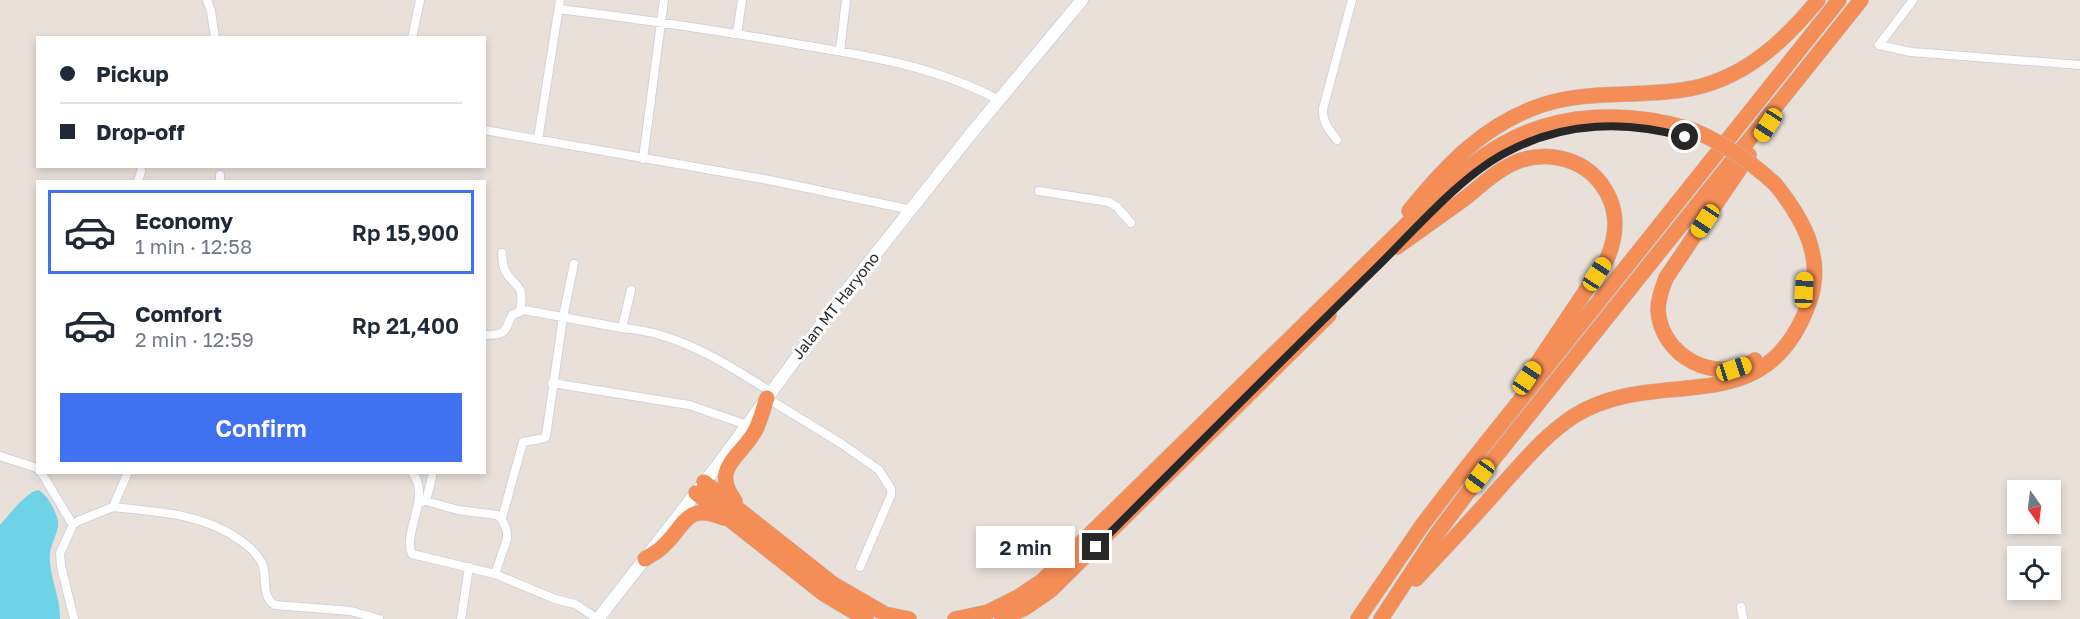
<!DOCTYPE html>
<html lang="en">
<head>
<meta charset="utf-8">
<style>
	:root { --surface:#fff; --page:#f6f6f7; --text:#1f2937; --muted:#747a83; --line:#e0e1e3; --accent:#3f71f0 }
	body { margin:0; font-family:"Golos Text",sans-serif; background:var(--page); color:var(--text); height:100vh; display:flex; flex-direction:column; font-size:22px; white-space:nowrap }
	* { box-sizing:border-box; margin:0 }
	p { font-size:20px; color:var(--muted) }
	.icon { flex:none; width:33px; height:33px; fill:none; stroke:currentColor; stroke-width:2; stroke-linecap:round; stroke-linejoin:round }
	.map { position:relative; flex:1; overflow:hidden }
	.details { position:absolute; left:36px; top:180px; width:450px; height:294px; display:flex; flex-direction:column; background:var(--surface); border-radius:0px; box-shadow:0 3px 9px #0003 }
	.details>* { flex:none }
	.banner { position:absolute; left:36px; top:36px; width:450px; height:132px; border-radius:0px; box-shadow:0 3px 9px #0003; display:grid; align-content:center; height:132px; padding:0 24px; background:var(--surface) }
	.needle { width:39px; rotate:166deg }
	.fabs { position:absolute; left:2007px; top:480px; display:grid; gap:12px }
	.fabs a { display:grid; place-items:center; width:54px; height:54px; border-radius:0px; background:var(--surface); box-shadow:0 3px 9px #0003; font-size:30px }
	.end { position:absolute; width:27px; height:27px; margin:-14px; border:8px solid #272727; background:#fff; box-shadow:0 0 0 3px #fff }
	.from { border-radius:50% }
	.bubble { position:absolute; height:42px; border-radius:0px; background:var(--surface); box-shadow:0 3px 9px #0003; font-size:20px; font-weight:600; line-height:42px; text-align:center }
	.car { position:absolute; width:18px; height:36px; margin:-18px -9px; border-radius:8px; box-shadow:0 0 4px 2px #0007; background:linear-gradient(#f5c518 24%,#345 0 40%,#f5c518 0 76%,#345 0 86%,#f5c518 0) }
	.banner b { display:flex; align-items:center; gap:21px; height:57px; font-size:22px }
	.banner b+b { border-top:2px solid var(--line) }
	.banner i { width:15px; height:15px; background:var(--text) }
	ul { padding:10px 0 0; list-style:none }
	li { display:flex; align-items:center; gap:18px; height:84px; margin:0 12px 9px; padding:0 12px; border:3px solid transparent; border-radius:0px }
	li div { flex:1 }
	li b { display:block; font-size:22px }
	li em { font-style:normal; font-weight:600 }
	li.selected { border-color:var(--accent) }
	li>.icon { width:54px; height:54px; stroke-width:1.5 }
	.primary-button { display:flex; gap:12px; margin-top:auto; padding:12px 24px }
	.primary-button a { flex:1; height:69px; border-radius:0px; background:var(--accent); color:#fff; font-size:24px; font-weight:600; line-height:69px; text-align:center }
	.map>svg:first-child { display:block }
</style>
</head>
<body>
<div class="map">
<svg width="2080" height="619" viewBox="0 0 2080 619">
	<rect width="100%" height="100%" fill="#e9e0d9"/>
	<!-- water -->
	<path fill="#6fd3e7" d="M38 490C47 494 56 511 58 521 59 532 51 543 50 553 48 575 61 597 60 619H0V525L19 503 32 492Z"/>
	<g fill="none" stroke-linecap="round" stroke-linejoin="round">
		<!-- minor casing -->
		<g stroke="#ced3df" stroke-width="10">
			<path id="minor" d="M207 0 211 11 215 38
				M1913 0 1879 45 1911 52 2080 65
				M559 9C640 19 722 31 802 45 870 56 937 67 999 100
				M737 34 742 0
				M412 38 420 0
				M840 51 846 0
				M484 130 769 180 912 210
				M538 139 560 0
				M1337 140C1328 128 1323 124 1323 109L1352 0
				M643 159 664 0
				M138 182 141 171
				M220 182V175
				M1039 191 1109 202 1117 207 1131 223
				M502 253C503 258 502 263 504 268 512 288 526 281 520 310
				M622 328 631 290
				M484 335C505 335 504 334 512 315L524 310 622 328C677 332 726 363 771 392
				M552 383 689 405 747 425
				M767 398 842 444 879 470 891 489V495L860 567
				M0 456 34 467 38 469
				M41 472 73 525
				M412 472C432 497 402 532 412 554L495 574 555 599 575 604 598 619
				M426 501 432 477
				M419 503 426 501 458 510 497 515C504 520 508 530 507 539L495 574
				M113 507C157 512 202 513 240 540 249 547 257 553 262 563 268 577 260 596 275 605L351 611 379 619
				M502 518 523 442 545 438 546 436 563 317 574 264
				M1741 607 1743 619
				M74 619 61 566 60 553 73 525 78 521 113 507 128 472
				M461 619 469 567"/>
		</g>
		<!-- secondary casing -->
		<g stroke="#ced3df" stroke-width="14">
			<path id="secondary" d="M598 619 717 466 839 300 974 130 1082 0"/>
		</g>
		<!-- motorway casing -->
		<g stroke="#bebebe" stroke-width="16">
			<path id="motorway" d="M1749 155 1666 278C1662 288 1658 299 1658 310 1661 357 1716 385 1755 360
				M1409 211C1446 165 1485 124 1542 105 1588 90 1635 97 1682 90 1740 82 1782 44 1818 0
				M1397 247C1418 232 1439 217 1460 202 1478 189 1492 173 1512 164 1543 149 1582 157 1602 185 1619 209 1618 233 1607 259L1532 371
				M704 482 833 584 885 614 909 619
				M696 493 824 594 866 619
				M735 501C709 467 743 456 756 429 761 419 763 408 767 398
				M645 559C650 555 657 552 661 548 685 528 684 501 724 518
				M1416 579C1445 548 1474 517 1502 485 1524 461 1546 434 1574 416 1660 362 1766 428 1810 300 1825 256 1801 216 1775 184
				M955 619 988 612 1018 597 1042 581 1452 180C1468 168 1483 155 1501 145 1559 111 1627 111 1690 129
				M1002 619 1025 608 1051 590 1329 315
				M1358 619 1423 524 1466 468 1839 0
				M1381 619 1436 535 1480 476 1861 0"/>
		</g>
		<!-- minor -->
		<use href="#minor" stroke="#fff" stroke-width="8"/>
		<!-- secondary -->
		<use href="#secondary" stroke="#fff" stroke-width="12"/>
		<!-- motorway -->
		<use href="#motorway" stroke="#f58d57" stroke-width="15"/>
		<!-- motorway-bridge casing -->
		<g stroke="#bebebe" stroke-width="16" stroke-linecap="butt">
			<path id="motorway-bridge" d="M1690 129C1722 142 1749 160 1775 184"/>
		</g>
		<!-- motorway-bridge -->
		<use href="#motorway-bridge" stroke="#f58d57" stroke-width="15"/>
	</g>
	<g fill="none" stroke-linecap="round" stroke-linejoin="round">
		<!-- route -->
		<path stroke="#272727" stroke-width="8" d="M1096 547C1189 454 1282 360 1376 268 1414 231 1462 174 1509 151 1564 122 1626 120 1685 137"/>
	</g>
	<g text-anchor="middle" stroke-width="6" stroke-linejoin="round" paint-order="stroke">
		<!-- street labels -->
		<g font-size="15" fill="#272727" stroke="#fff">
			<text transform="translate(836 306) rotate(-52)" y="5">Jalan MT Haryono</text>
		</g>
	</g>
</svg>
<div class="fabs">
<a><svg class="needle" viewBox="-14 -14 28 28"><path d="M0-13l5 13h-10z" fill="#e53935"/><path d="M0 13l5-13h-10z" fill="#747a83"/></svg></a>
<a><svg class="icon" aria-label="locate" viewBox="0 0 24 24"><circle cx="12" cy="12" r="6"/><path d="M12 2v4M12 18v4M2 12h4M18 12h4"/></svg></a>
</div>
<i class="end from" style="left:1685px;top:137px"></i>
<i class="end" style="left:1096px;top:547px"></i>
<div class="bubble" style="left:976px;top:526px;width:99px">2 min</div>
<i class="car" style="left:1768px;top:125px;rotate:213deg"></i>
<i class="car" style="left:1705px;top:221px;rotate:214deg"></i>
<i class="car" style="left:1597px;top:274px;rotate:33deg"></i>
<i class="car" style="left:1804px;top:290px;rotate:3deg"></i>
<i class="car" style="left:1734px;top:369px;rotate:72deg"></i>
<i class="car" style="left:1527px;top:378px;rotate:34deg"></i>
<i class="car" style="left:1480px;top:476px;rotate:216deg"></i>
<div class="banner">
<b><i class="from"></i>Pickup</b>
<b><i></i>Drop-off</b>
</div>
<section class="details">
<ul>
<li class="selected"><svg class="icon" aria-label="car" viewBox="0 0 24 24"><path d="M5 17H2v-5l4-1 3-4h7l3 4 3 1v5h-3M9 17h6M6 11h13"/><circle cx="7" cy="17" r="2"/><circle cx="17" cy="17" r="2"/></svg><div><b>Economy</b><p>1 min · 12:58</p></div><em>Rp 15,900</em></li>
<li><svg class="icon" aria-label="car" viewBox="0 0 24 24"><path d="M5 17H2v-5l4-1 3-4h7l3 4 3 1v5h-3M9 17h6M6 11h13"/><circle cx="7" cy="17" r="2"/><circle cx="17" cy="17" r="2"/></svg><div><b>Comfort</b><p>2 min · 12:59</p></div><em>Rp 21,400</em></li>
</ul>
<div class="primary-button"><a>Confirm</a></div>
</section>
</div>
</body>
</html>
